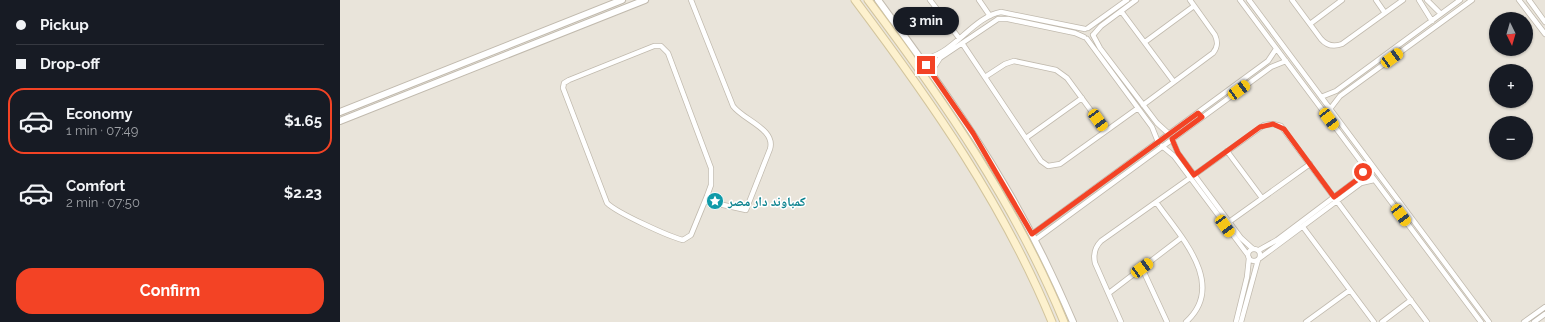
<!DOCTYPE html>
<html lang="en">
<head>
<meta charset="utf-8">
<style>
	:root { --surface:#171b24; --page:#20242c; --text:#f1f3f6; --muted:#9ea1a6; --line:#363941; --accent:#f34325 }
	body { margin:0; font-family:Raleway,"Noto Naskh Arabic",sans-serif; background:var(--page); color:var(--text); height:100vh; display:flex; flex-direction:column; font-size:15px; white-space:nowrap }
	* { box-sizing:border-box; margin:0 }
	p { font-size:13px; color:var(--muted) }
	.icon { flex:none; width:22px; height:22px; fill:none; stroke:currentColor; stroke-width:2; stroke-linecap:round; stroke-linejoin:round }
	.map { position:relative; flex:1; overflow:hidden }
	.details { display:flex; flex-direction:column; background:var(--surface); width:340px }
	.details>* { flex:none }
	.guide { display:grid; align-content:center; height:88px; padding:0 16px; background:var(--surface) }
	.needle { width:26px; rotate:175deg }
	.fabs { position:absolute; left:1149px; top:12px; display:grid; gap:8px }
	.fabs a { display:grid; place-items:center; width:44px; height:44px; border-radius:50%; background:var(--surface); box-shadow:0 1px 3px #0004; font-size:20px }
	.end { position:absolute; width:18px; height:18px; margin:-9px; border:5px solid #f34325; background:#fff; box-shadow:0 0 0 2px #fff }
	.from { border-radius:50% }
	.bubble { position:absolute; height:28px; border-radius:14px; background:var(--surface); box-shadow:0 1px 3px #0004; font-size:13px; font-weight:700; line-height:28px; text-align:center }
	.car { position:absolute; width:12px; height:24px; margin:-12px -6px; border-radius:5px; box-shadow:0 0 3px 1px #0007; background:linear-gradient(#f5c518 24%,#345 0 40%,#f5c518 0 76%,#345 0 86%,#f5c518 0) }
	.guide b { display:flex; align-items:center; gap:14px; height:38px; font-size:15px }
	.guide b+b { border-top:1px solid var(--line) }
	.guide i { width:10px; height:10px; background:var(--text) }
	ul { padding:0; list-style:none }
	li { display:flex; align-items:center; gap:12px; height:66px; margin:0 8px 6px; padding:0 8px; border:2px solid transparent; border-radius:16px }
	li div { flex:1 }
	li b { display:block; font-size:15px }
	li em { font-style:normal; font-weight:700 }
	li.active { border-color:var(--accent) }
	li>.icon { width:36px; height:36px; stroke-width:1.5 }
	.action { display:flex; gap:8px; margin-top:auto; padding:8px 16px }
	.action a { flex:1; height:46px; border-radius:16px; background:var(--accent); color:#fff; font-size:16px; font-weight:700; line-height:46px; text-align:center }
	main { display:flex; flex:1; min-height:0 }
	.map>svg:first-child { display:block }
</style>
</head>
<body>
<main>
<section class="details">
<div class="guide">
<b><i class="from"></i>Pickup</b>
<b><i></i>Drop-off</b>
</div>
<ul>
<li class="active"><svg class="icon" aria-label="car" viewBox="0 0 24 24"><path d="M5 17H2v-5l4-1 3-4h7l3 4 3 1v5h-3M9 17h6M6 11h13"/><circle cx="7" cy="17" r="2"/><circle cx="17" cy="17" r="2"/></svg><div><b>Economy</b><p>1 min · 07:49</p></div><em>$1.65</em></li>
<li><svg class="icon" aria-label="car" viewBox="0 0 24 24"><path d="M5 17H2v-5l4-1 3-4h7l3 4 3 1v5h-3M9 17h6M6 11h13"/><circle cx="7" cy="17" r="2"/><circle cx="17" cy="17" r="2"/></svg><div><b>Comfort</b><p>2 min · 07:50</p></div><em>$2.23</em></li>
</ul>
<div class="action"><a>Confirm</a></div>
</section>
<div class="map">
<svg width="1205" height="322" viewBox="0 0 1205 322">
	<rect width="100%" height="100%" fill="#f5f2ec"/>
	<!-- residential -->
	<path fill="#e9e4da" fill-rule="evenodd" d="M0 0H1205V322H0ZM1156 19H1186V49H1156ZM1156 71H1186V101H1156ZM1156 123H1186V153H1156Z"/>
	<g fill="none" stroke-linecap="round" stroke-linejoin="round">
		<!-- minor casing -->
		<g stroke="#c1baae" stroke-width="6">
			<path id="minor" d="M351 0 393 106C403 120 436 129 430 149L406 210 365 201
				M590 0 619 38
				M639 0 650 16
				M900 0 1141 322
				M909 0 1149 322
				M952 0 981 39C987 46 994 47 1002 44L1063 0
				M1036 0 1045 13
				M1079 0 1092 21
				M1087 0 1101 14
				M1179 0 1205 34
				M1189 0 1205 22
				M781 11 834 82
				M970 24 1002 0
				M748 28 787 0
				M754 34 761 26 796 0
				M753 35 760 48 817 123 829 134
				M747 39 812 127 818 142
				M805 42 854 6
				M622 43 701 161 708 166 720 164 798 108
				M314 46H321L328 53 371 168V185L367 196 351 235 343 240C330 237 277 213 267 203L223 88 224 83 229 80Z
				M581 59C611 58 632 17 661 12L745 29
				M591 72 600 58 658 19H668L735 33 744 37
				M645 77 665 64 674 61 716 70 727 78 766 131
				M981 97 996 91 1120 0
				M803 105 873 53C878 47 878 42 875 35L850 0
				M990 109 1000 96 1132 0
				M686 138 742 98
				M832 139 838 153 901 238 913 249
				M822 146 834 156 908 255
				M887 151 922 198
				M854 175 924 125 933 124 941 126 1087 322
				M816 202C839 235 888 284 846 322
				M889 222 970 164
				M963 227 1034 322
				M692 234 928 61 936 49
				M695 240 931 67 946 61
				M908 255a6 6 0 1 1 12 0a6 6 0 1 1-12 0Z
				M919 250 937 240 1018 179 1025 168
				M920 258 1021 183 1034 180
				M802 268 827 322
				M769 293 841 238
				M781 322 755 263C753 254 755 247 761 241L850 178
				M896 322 907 277 909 258
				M901 322 918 260
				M966 322 1010 290
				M1042 322 1071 300
				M1184 322 1205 307
				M1194 322 1205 314"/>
		</g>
		<!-- tertiary casing -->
		<g stroke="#c1baae" stroke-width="8">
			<path id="tertiary" d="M538 0C581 59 625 118 662 181 689 226 712 273 733 322
				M0 112 282 0
				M0 121 305 0"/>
		</g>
		<!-- secondary casing -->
		<g stroke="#d3c59d" stroke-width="9">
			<path id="secondary" d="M515 0C591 101 664 205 712 322
				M528 0C604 101 676 205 724 322"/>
		</g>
		<!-- minor -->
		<use href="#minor" stroke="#fff" stroke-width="4.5"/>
		<!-- tertiary -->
		<use href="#tertiary" stroke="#fff" stroke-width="6"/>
		<!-- secondary -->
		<use href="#secondary" stroke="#fdf1ce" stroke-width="7"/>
	</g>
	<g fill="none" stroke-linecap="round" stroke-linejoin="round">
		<!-- route -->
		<path stroke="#f34325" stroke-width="5" d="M586 65 633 133 692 234 858 113 862 117 832 139 838 153 854 175 920 127 933 124 944 129 994 197 1018 179 1023 172"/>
	</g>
	<!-- icons -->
	<defs>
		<g id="sight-disc" transform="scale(0.9)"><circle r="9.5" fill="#0f9aa8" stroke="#fff"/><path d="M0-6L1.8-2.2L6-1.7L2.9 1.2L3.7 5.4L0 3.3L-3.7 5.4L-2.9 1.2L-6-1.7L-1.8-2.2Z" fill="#fff"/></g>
	</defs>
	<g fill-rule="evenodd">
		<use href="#sight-disc" x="375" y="201"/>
	</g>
	<g text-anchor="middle" stroke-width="3" stroke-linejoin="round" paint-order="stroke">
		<!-- culture labels -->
		<g font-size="13" font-weight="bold" fill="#0d838f" stroke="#fff" text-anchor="start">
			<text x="388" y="206">كمباوند دار مصر</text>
		</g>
	</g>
</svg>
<div class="fabs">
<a><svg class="needle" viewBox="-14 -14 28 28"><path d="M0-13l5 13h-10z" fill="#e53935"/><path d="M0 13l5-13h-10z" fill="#9ea1a6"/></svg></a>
<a>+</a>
<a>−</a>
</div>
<i class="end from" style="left:1023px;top:172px"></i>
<i class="end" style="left:586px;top:65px"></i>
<div class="bubble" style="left:553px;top:7px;width:66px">3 min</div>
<i class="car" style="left:1052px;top:58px;rotate:54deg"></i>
<i class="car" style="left:899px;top:90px;rotate:54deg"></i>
<i class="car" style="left:989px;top:119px;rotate:143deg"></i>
<i class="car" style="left:758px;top:120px;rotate:144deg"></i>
<i class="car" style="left:1061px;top:215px;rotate:143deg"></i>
<i class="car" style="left:885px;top:226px;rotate:144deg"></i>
<i class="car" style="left:802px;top:268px;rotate:54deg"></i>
</div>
</main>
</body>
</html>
